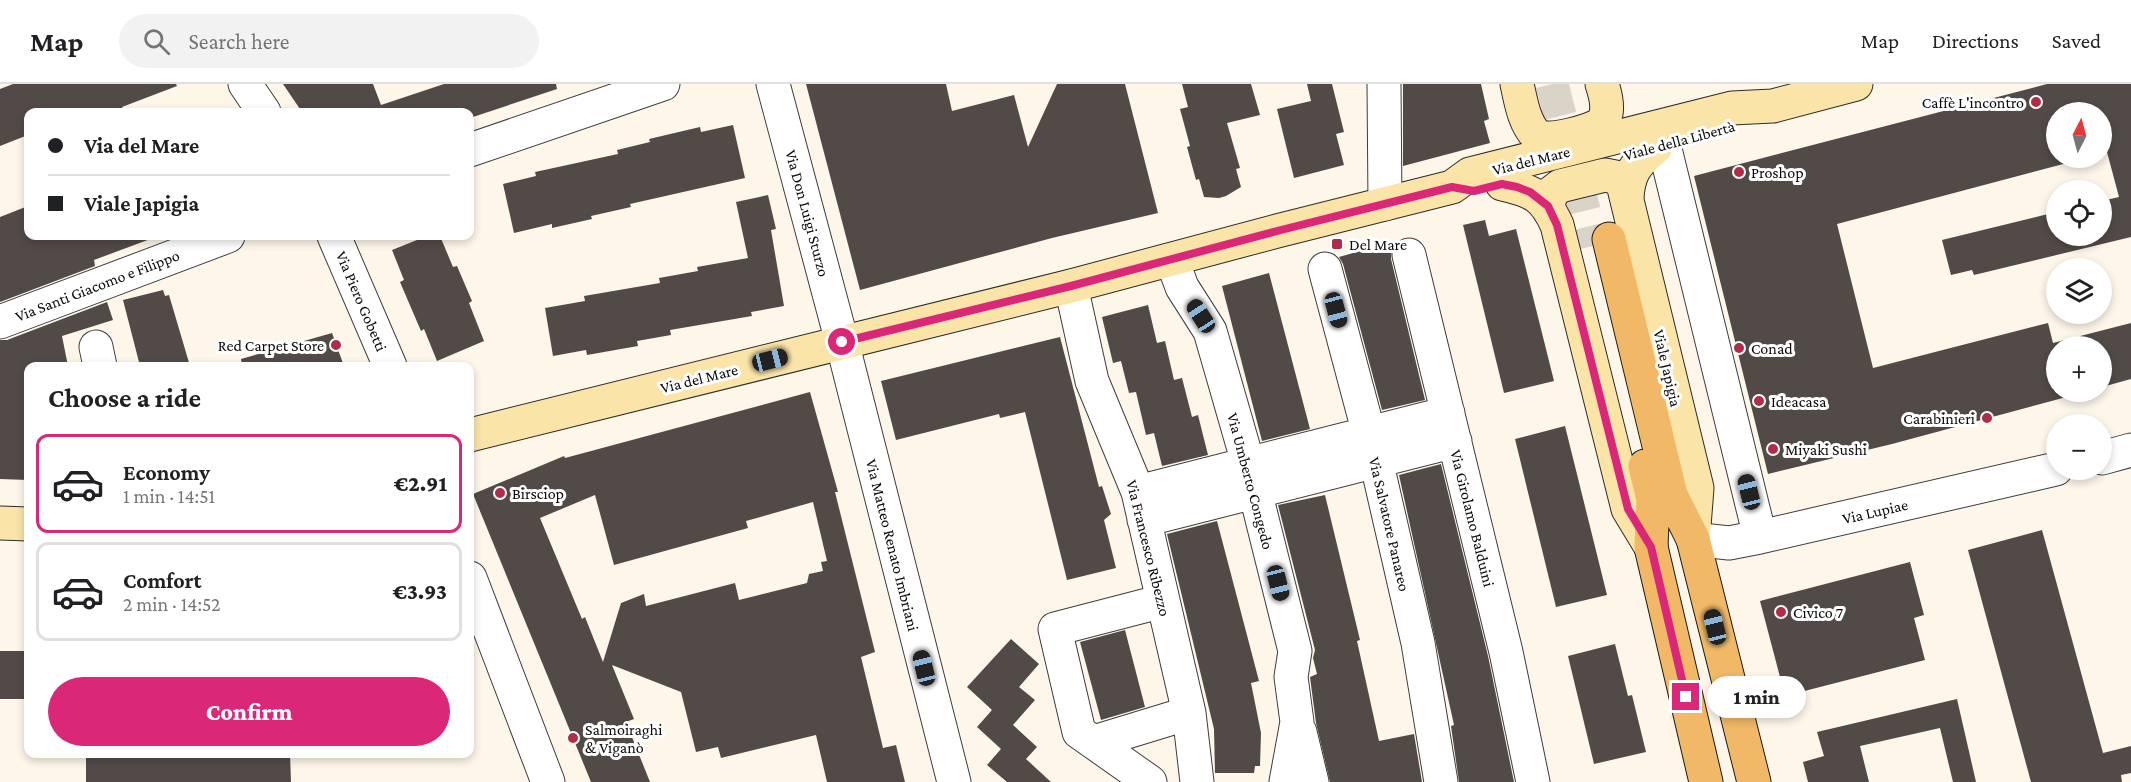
<!DOCTYPE html>
<html lang="en">
<head>
<meta charset="utf-8">
<style>
	:root { --surface:#fff; --page:#f2f2f2; --text:#202124; --muted:#757577; --line:#e0e0e0; --accent:#db2777 }
	body { margin:0; font-family:"Crimson Pro",serif; background:var(--page); color:var(--text); height:100vh; display:flex; flex-direction:column; font-size:22px; white-space:nowrap }
	* { box-sizing:border-box; margin:0 }
	p { font-size:20px; color:var(--muted) }
	.icon { flex:none; width:33px; height:33px; fill:none; stroke:currentColor; stroke-width:2; stroke-linecap:round; stroke-linejoin:round }
	.map { position:relative; flex:1; overflow:hidden }
	.sheet { position:absolute; left:24px; top:278px; width:450px; height:396px; display:flex; flex-direction:column; background:var(--surface); border-radius:12px; box-shadow:0 3px 9px #0003 }
	.sheet>* { flex:none }
	.guide { position:absolute; left:24px; top:24px; width:450px; height:132px; border-radius:12px; box-shadow:0 3px 9px #0003; display:grid; align-content:center; height:132px; padding:0 24px; background:var(--surface) }
	.needle { width:39px; rotate:6deg }
	.controls { position:absolute; left:2046px; top:18px; display:grid; gap:12px }
	.controls a { display:grid; place-items:center; width:66px; height:66px; border-radius:50%; background:var(--surface); box-shadow:0 3px 9px #0003; font-size:30px }
	.end { position:absolute; width:27px; height:27px; margin:-14px; border:8px solid #db2777; background:#fff; box-shadow:0 0 0 3px #fff }
	.from { border-radius:50% }
	.bubble { position:absolute; height:42px; border-radius:21px; background:var(--surface); box-shadow:0 3px 9px #0003; font-size:20px; font-weight:800; line-height:42px; text-align:center }
	.car { position:absolute; width:18px; height:36px; margin:-18px -9px; border-radius:8px; box-shadow:0 0 4px 2px #0007; background:linear-gradient(#222 24%,#8ab4d8 0 40%,#222 0 76%,#8ab4d8 0 86%,#222 0) }
	.guide b { display:flex; align-items:center; gap:21px; height:57px; font-size:22px }
	.guide b+b { border-top:2px solid var(--line) }
	.guide i { width:15px; height:15px; background:var(--text) }
	ul { padding:0; list-style:none }
	li { display:flex; align-items:center; gap:18px; height:99px; margin:0 12px 9px; padding:0 12px; border:3px solid var(--line); border-radius:12px }
	li div { flex:1 }
	li b { display:block; font-size:22px }
	li em { font-style:normal; font-weight:800 }
	li.on { border-color:var(--accent) }
	li>.icon { width:54px; height:54px; stroke-width:1.5 }
	h2 { padding:0 24px; font-size:27px; line-height:72px }
	.primary-button { display:flex; gap:12px; margin-top:auto; padding:12px 24px }
	.primary-button a { flex:1; height:69px; border-radius:36px; background:var(--accent); color:#fff; font-size:24px; font-weight:800; line-height:69px; text-align:center }
	header { display:flex; align-items:center; gap:36px; box-sizing:border-box; height:84px; padding:0 30px; background:var(--surface); border-bottom:2px solid var(--line) }
	header strong { font-size:28px }
	nav { display:flex; gap:33px; margin-inline-start:auto; font-size:21px }
	.search { width:420px; height:54px; background:var(--page); display:flex; align-items:center; gap:15px; box-sizing:border-box; padding:0 21px; border-radius:33px; color:var(--muted); font-size:22px }
	.map>svg:first-child { display:block }
</style>
</head>
<body>
<header>
<strong>Map</strong>
<div class="search"><svg class="icon" aria-label="search" viewBox="0 0 24 24"><circle cx="10" cy="10" r="6"/><path d="M15 15l6 6"/></svg>Search here</div>
<nav><a>Map</a><a>Directions</a><a>Saved</a></nav>
</header>
<div class="map">
<svg width="2131" height="698" viewBox="0 0 2131 698">
	<rect width="100%" height="100%" fill="#fef6e9"/>
	<!-- building -->
	<path fill="#524a47" fill-rule="evenodd" d="M13 0H176L177 2 122 23 124 28H28V51L0 62V5Z
		M283 0H373L381 21 444 0H556L557 5 470 34V28H302Z
		M806 0H946L952 27 1014 11 1028 63 1057 0H1125L1158 129 1052 154 860 206Z
		M1182 0H1251L1260 31 1227 39 1240 84 1236 85 1241 103 1226 112 1219 114 1204 113 1199 95 1196 96 1187 63 1190 62 1180 25 1188 23Z
		M1307 0H1332L1344 48 1336 50 1344 81 1294 94 1277 25 1311 17Z
		M1403 0H1481L1489 35 1484 37 1490 59 1403 82Z
		M2047 0H2131V153L1974 191 1972 186 1951 191 1942 156 2056 128V152H2102V117L2119 113 2107 68 2102 69V28H2056V74H2086L1837 140 1873 284 2048 239 2053 259 2131 239V295L2102 303V262H2056V308H2085L1892 360 1768 390 1694 92Z
		M733 41 745 94 630 120 631 123 591 132 592 135 552 144V140L514 149 503 100 536 92 535 88 618 70 617 66 650 58 649 55 700 43 701 48Z
		M768 111 776 145 771 146 784 222 751 228 752 232 670 246 671 251 637 257 638 262 587 271 586 266 553 272 545 224 585 217 584 212 660 199 659 194 698 187 697 183 748 174 736 118Z
		M28 122V152H153V154L94 176 95 182 0 218V133Z
		M1485 136 1489 152 1516 145 1554 297 1504 309 1463 141Z
		M427 152H440L453 183 457 182 472 217 469 219 484 257 437 277 424 245 421 247 400 198 404 196 392 166Z
		M1392 158 1391 175 1425 316 1382 326 1343 180 1339 173Z
		M1269 189 1310 345 1262 357 1222 202Z
		M163 206 165 212 169 211 190 282H140L123 216Z
		M107 218 113 236 62 252 68 282H28V396L0 395V256H7Z
		M1148 221 1157 259 1165 257 1174 296 1182 294 1192 333 1198 331 1208 371 1162 382 1154 349 1146 351 1136 308 1129 309 1121 277 1113 279 1102 233Z
		M332 249 344 282H242L241 275Z
		M1060 253 1099 403 1102 402 1111 430 1104 436 1116 484 1067 496 1025 328 1000 334 999 330 896 356 881 297Z
		M810 308 838 408H835L875 568 861 573 883 664 896 661 905 698H827L816 651 721 674 718 663 696 668 681 608 612 581 634 635 626 638 650 698H591L473 410 564 372 565 374ZM595 411 614 481 748 444 746 437 813 418 827 477 821 478 823 487 809 490 807 499 739 516 735 499 646 522 644 510 621 519 603 578 585 533 582 535 540 434Z
		M1565 342 1607 511 1556 523 1515 355Z
		M1441 380 1488 572 1514 698H1459L1451 642 1454 641 1399 391Z
		M1325 411 1360 556 1357 557 1379 657 1414 650 1422 698H1330L1316 639 1310 593 1317 590 1313 574 1315 566 1278 421Z
		M1217 437 1259 597 1251 599 1261 649 1260 682H1255L1254 689H1215L1214 645 1167 450Z
		M2042 446 2103 669 2131 662V689L2121 691 2122 698H2031L1968 466Z
		M1910 478 1924 531 1914 534 1925 576 1785 612 1760 517Z
		M1125 546 1145 623 1101 636 1080 558Z
		M1011 555 1039 580 1019 603 1035 616 1013 641 1037 663 1026 675 1051 698H1007L987 681 1001 665 977 643 992 626 967 603Z
		M1615 560 1628 612 1632 611 1646 668 1594 680 1568 572Z
		M0 567H28V615H0Z
		M1957 615 1976 698H1953L1940 644 1860 662 1869 698H1808L1803 678 1824 672 1817 648Z
		M86 669H290L291 698H86Z"/>
	<g fill="none" stroke-linecap="round" stroke-linejoin="round">
		<!-- primary-tunnel -->
		<path stroke="#d9d3c8" stroke-width="33" stroke-dasharray="33 16" stroke-linecap="butt" d="M1552 0 1593 162"/>
		<!-- street casing -->
		<g stroke="#3d3d3d" stroke-width="35">
			<path id="street" d="M245 0 264 28
				M773 0 842 258 954 698
				M1384 0 1385 120
				M1664 61 1760 453
				M470 66 663 0
				M334 152 390 282
				M1409 171 1506 568 1533 698
				M1172 176 1182 203 1210 247 1248 379 1295 567 1291 593 1297 638 1286 698
				M1325 185 1376 376 1418 559 1441 698
				M1071 202 1092 297 1138 408 1189 629 1197 698
				M0 238 228 152
				M96 263 100 282
				M2102 374 2131 366
				M1138 408 1448 329
				M1144 436 1455 357
				M1693 455 1729 459 1760 453 2056 385
				M470 494 548 698
				M1300 648 1312 698
				M1094 658 1189 629
				M1150 698 1079 648 1055 545 1163 517"/>
		</g>
		<!-- secondary casing -->
		<g stroke="#2c2c2c" stroke-width="35">
			<path id="secondary" d="M1517 0C1521 18 1524 39 1537 52 1545 59 1593 47 1600 40 1611 31 1606 12 1602 0
				M1502 100C1533 107 1544 112 1557 141L1628 425 1651 463
				M1627 115C1628 89 1636 79 1656 63
				M1548 122 1551 109 1560 102 1605 91 1615 93 1623 100 1697 404 1693 455
				M470 351 1071 202 1277 147 1452 103 1470 90 1732 24 1773 22 1856 0
				M0 439 28 440"/>
		</g>
		<!-- primary casing -->
		<g stroke="#1b1b1b" stroke-width="35">
			<path id="primary" d="M1609 155 1671 411 1693 455 1754 698
				M1645 382 1653 415 1651 463 1706 698"/>
		</g>
		<!-- street -->
		<use href="#street" stroke="#fff" stroke-width="33"/>
		<!-- secondary -->
		<use href="#secondary" stroke="#fae4a8" stroke-width="33"/>
		<!-- primary -->
		<use href="#primary" stroke="#f0b867" stroke-width="33"/>
	</g>
	<g fill="none" stroke-linecap="round" stroke-linejoin="round">
		<!-- route -->
		<path stroke="#db2777" stroke-width="8" d="M842 258 1071 202 1277 147 1452 103 1474 107 1502 100 1517 103 1530 108 1548 122 1557 141 1628 425 1651 463 1686 613"/>
	</g>
	<!-- markers -->
	<g fill="#b02c48" stroke="#fff" stroke-width="2">
		<circle cx="2036" cy="18" r="6"/>
		<circle cx="1739" cy="88" r="6"/>
		<rect x="1331" y="154" width="12" height="12" rx="3"/>
		<circle cx="336" cy="261" r="6"/>
		<circle cx="1739" cy="264" r="6"/>
		<circle cx="1759" cy="317" r="6"/>
		<circle cx="1987" cy="334" r="6"/>
		<circle cx="1773" cy="365" r="6"/>
		<circle cx="500" cy="409" r="6"/>
		<circle cx="1781" cy="528" r="6"/>
		<circle cx="573" cy="654" r="6"/>
	</g>
	<g text-anchor="middle" stroke-width="6" stroke-linejoin="round" paint-order="stroke">
		<!-- poi labels -->
		<g font-size="16" fill="#0a0a0a" stroke="#fff" text-anchor="start">
			<text x="2024" y="24" text-anchor="end">Caffè L'incontro</text>
			<text x="1751" y="94">Proshop</text>
			<text x="1349" y="166">Del Mare</text>
			<text x="324" y="267" text-anchor="end">Red Carpet Store</text>
			<text x="1751" y="270">Conad</text>
			<text x="1771" y="323">Ideacasa</text>
			<text x="1975" y="340" text-anchor="end">Carabinieri</text>
			<text x="1785" y="371">Miyaki Sushi</text>
			<text x="512" y="415">Birsciop</text>
			<text x="1793" y="534">Civico 7</text>
			<text x="585" y="651">Salmoiraghi<tspan x="585" dy="18">&amp; Viganò</tspan></text>
		</g>
		<!-- street labels -->
		<g font-size="16" fill="#0a0a0a" stroke="#fff">
			<text transform="translate(1679 56) rotate(-15)" y="6">Viale della Libertà</text>
			<text transform="translate(1531 76) rotate(-14)" y="6">Via del Mare</text>
			<text transform="translate(808 129) rotate(75)" y="6">Via Don Luigi Sturzo</text>
			<text transform="translate(97 201) rotate(-21)" y="6">Via Santi Giacomo e Filippo</text>
			<text transform="translate(362 217) rotate(67)" y="6">Via Piero Gobetti</text>
			<text transform="translate(1668 284) rotate(77)" y="6">Viale Japigia</text>
			<text transform="translate(699 294) rotate(-14)" y="6">Via del Mare</text>
			<text transform="translate(1251 397) rotate(75)" y="6">Via Umberto Congedo</text>
			<text transform="translate(1875 427) rotate(-13)" y="6">Via Lupiae</text>
			<text transform="translate(1473 434) rotate(76)" y="6">Via Girolamo Balduini</text>
			<text transform="translate(1390 440) rotate(77)" y="6">Via Salvatore Panareo</text>
			<text transform="translate(893 461) rotate(76)" y="6">Via Matteo Renato Imbriani</text>
			<text transform="translate(1149 464) rotate(76)" y="6">Via Francesco Ribezzo</text>
		</g>
	</g>
</svg>
<div class="controls">
<a><svg class="needle" viewBox="-14 -14 28 28"><path d="M0-13l5 13h-10z" fill="#e53935"/><path d="M0 13l5-13h-10z" fill="#757577"/></svg></a>
<a><svg class="icon" aria-label="locate" viewBox="0 0 24 24"><circle cx="12" cy="12" r="6"/><path d="M12 2v4M12 18v4M2 12h4M18 12h4"/></svg></a>
<a><svg class="icon" aria-label="layers" viewBox="0 0 24 24"><path d="M12 4l9 5-9 5-9-5zM3 14l9 5 9-5"/></svg></a>
<a>+</a>
<a>−</a>
</div>
<i class="end from" style="left:842px;top:258px"></i>
<i class="end" style="left:1686px;top:613px"></i>
<div class="bubble" style="left:1707px;top:592px;width:99px">1 min</div>
<i class="car" style="left:1336px;top:226px;rotate:165deg"></i>
<i class="car" style="left:1201px;top:232px;rotate:327deg"></i>
<i class="car" style="left:770px;top:276px;rotate:76deg"></i>
<i class="car" style="left:1749px;top:408px;rotate:346deg"></i>
<i class="car" style="left:1278px;top:499px;rotate:166deg"></i>
<i class="car" style="left:1715px;top:543px;rotate:346deg"></i>
<i class="car" style="left:924px;top:584px;rotate:346deg"></i>
<div class="guide">
<b><i class="from"></i>Via del Mare</b>
<b><i></i>Viale Japigia</b>
</div>
<section class="sheet">
<h2>Choose a ride</h2>
<ul>
<li class="on"><svg class="icon" aria-label="car" viewBox="0 0 24 24"><path d="M5 17H2v-5l4-1 3-4h7l3 4 3 1v5h-3M9 17h6M6 11h13"/><circle cx="7" cy="17" r="2"/><circle cx="17" cy="17" r="2"/></svg><div><b>Economy</b><p>1 min · 14:51</p></div><em>€2.91</em></li>
<li><svg class="icon" aria-label="car" viewBox="0 0 24 24"><path d="M5 17H2v-5l4-1 3-4h7l3 4 3 1v5h-3M9 17h6M6 11h13"/><circle cx="7" cy="17" r="2"/><circle cx="17" cy="17" r="2"/></svg><div><b>Comfort</b><p>2 min · 14:52</p></div><em>€3.93</em></li>
</ul>
<div class="primary-button"><a>Confirm</a></div>
</section>
</div>
</body>
</html>
